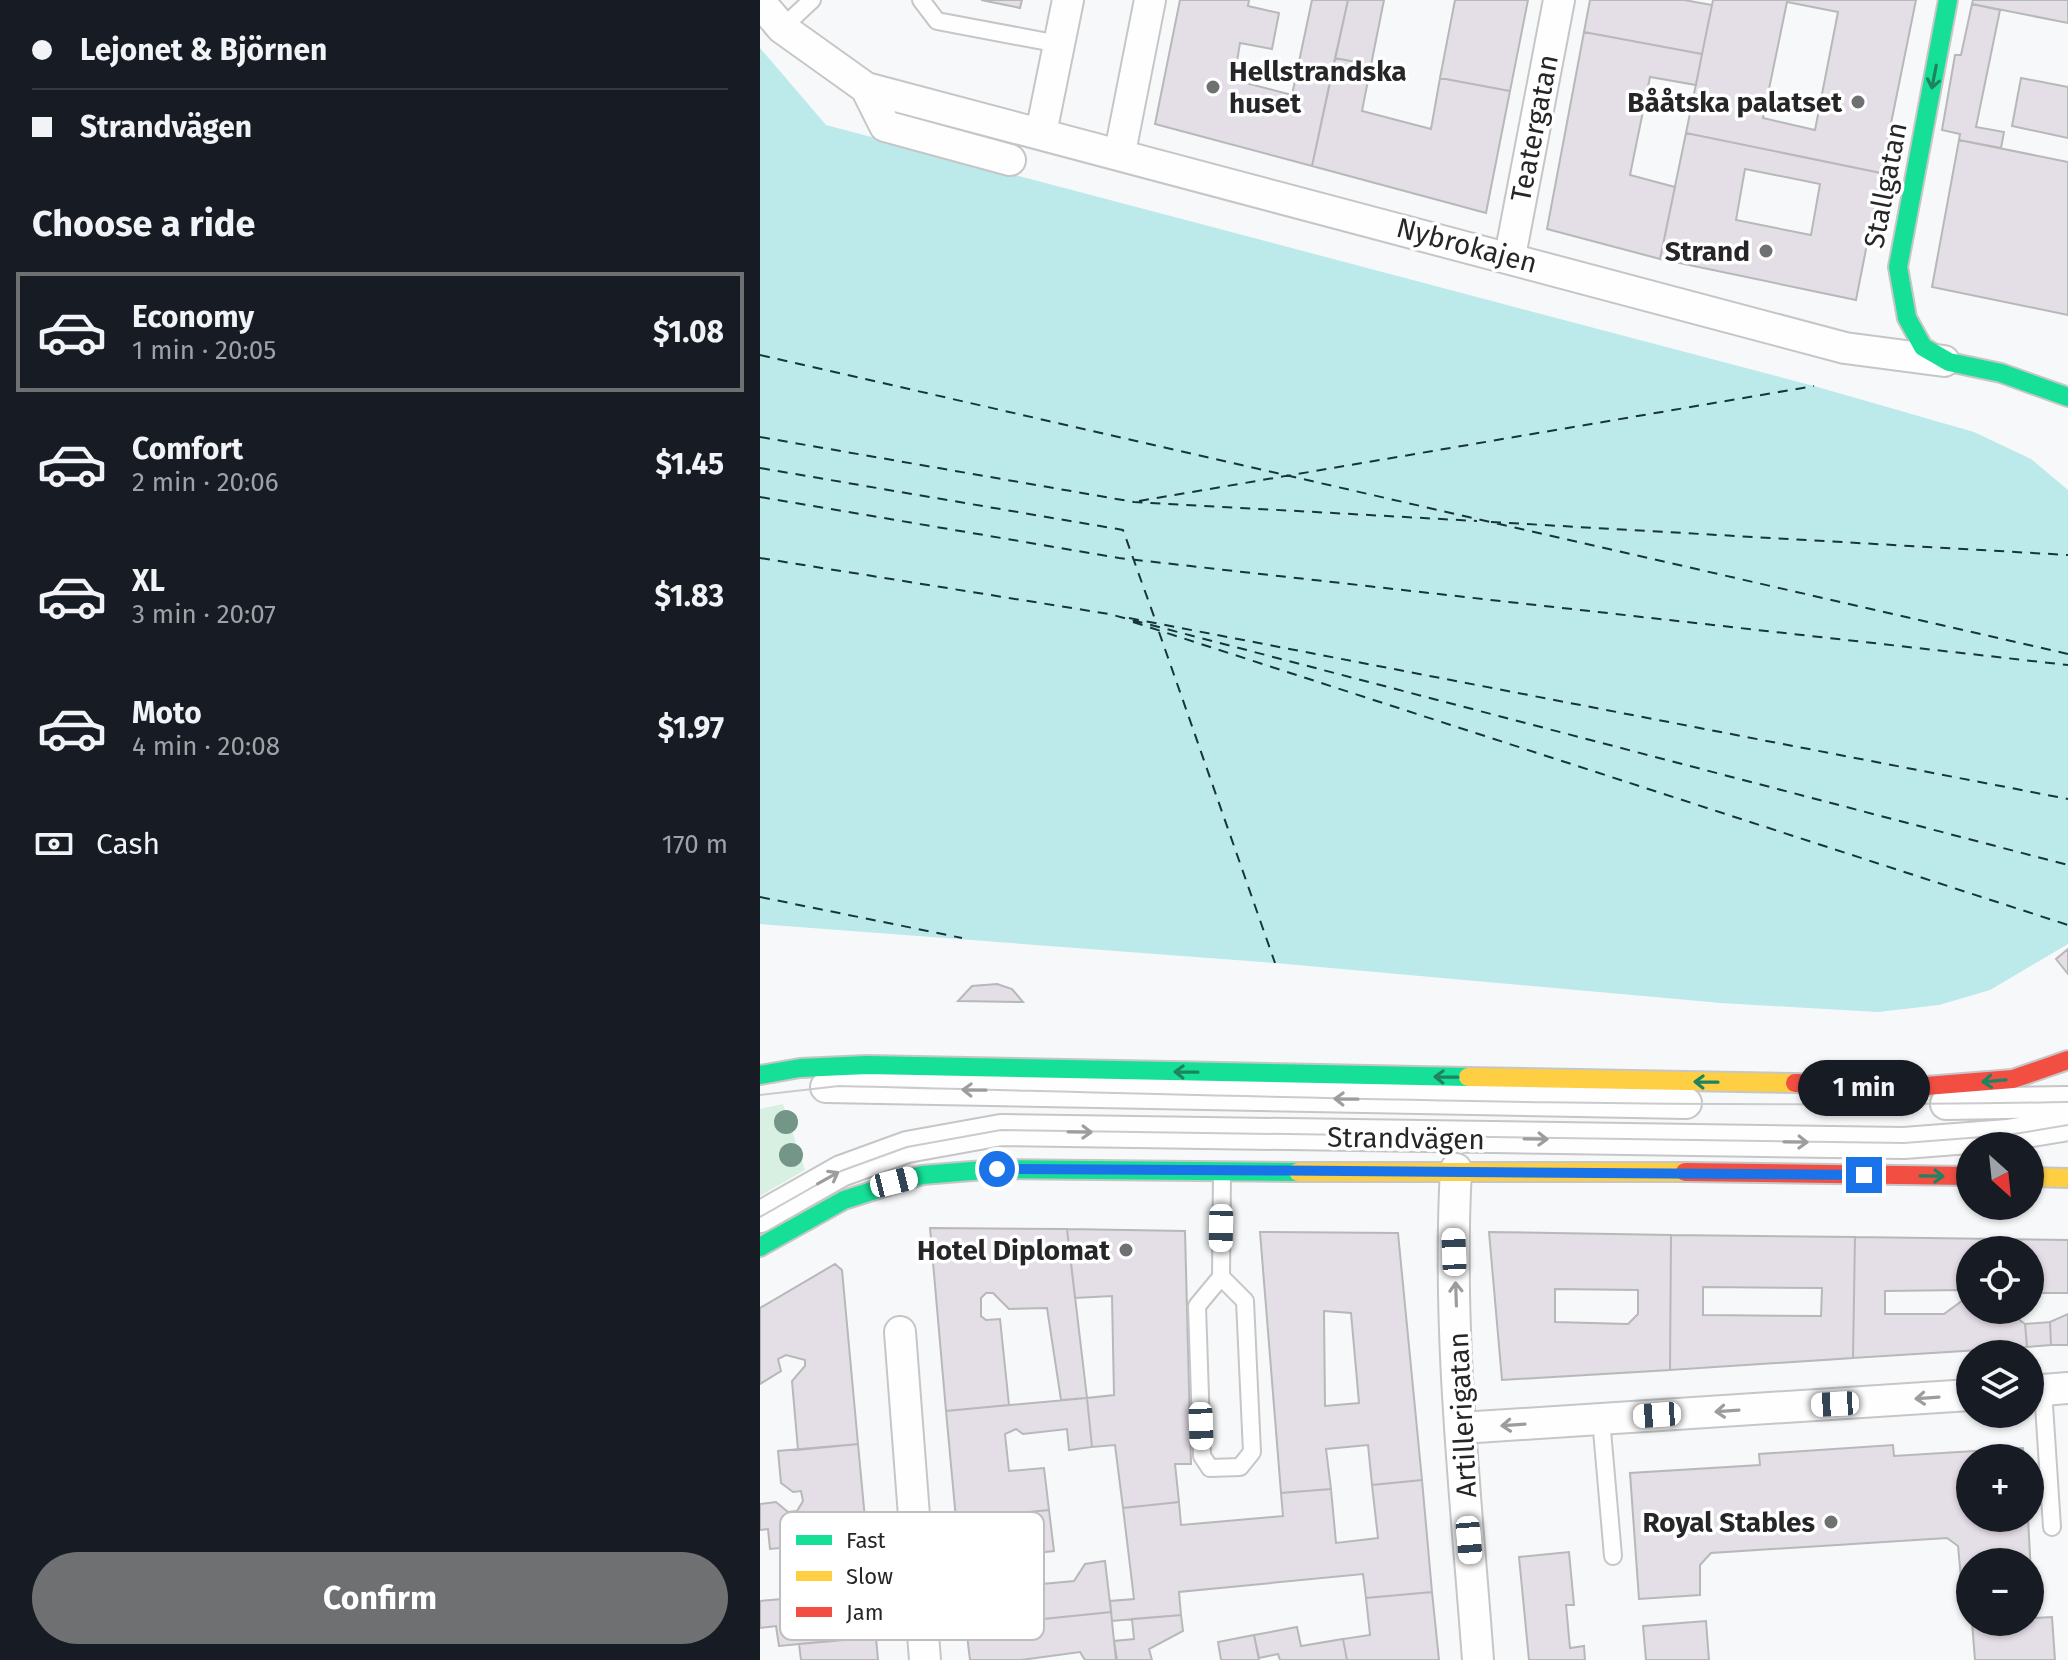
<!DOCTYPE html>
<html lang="en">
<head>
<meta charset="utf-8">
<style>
	:root { --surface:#171b24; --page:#242831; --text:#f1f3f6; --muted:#9ea1a6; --line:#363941; --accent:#6f7071 }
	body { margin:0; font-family:"Fira Sans",sans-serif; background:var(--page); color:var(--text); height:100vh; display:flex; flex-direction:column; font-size:30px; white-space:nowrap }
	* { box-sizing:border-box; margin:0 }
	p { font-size:26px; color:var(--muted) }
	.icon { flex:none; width:44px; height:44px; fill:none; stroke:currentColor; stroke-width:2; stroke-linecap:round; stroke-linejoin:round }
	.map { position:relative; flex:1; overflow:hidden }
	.drawer { display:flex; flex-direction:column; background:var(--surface); width:760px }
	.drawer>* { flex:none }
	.top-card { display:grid; align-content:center; height:176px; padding:0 32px; background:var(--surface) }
	.needle { width:52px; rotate:153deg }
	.tools { position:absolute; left:1196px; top:1132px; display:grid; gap:16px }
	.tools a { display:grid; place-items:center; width:88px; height:88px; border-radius:50%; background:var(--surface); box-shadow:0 2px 6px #0004; font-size:40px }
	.end { position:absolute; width:36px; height:36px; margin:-18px; border:10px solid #1a73e8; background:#fff; box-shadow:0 0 0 4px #fff }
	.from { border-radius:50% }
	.bubble { position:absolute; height:56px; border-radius:28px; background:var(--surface); box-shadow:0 2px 6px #0004; font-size:26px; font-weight:700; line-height:56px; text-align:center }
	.car { position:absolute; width:24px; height:48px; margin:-24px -12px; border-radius:10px; box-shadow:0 0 6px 2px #0007; background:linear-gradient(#fff 24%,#345 0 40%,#fff 0 76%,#345 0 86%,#fff 0) }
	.top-card b { display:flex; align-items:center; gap:28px; height:76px; font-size:30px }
	.top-card b+b { border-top:2px solid var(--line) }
	.top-card i { width:20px; height:20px; background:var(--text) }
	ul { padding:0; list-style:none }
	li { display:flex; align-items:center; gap:24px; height:120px; margin:0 16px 12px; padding:0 16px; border:4px solid transparent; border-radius:0px }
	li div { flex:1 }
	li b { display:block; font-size:30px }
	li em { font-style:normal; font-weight:700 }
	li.active { border-color:var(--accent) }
	li>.icon { width:72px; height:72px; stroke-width:1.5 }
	h2 { padding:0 32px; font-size:36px; line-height:96px }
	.pay { display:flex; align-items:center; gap:20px; height:88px; padding:0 32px; font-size:30px }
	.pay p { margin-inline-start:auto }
	.cta { display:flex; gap:16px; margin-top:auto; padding:16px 32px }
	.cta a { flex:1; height:92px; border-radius:48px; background:var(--accent); color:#fff; font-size:32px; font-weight:700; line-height:92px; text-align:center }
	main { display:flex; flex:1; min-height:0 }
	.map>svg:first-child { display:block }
</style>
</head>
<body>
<main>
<section class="drawer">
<div class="top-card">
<b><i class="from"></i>Lejonet &amp; Björnen</b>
<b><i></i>Strandvägen</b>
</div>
<h2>Choose a ride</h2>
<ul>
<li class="active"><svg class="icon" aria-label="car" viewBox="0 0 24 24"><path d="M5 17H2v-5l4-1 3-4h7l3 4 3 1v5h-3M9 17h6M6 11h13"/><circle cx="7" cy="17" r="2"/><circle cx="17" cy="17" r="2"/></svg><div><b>Economy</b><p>1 min · 20:05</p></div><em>$1.08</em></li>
<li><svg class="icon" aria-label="car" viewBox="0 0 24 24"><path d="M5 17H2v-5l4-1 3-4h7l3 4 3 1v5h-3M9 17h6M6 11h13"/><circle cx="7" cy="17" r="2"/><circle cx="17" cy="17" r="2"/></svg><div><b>Comfort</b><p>2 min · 20:06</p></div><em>$1.45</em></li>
<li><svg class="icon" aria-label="car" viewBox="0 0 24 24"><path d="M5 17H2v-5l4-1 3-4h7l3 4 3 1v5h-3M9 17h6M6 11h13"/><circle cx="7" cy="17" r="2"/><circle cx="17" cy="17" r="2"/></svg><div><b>XL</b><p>3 min · 20:07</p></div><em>$1.83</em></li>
<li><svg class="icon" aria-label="car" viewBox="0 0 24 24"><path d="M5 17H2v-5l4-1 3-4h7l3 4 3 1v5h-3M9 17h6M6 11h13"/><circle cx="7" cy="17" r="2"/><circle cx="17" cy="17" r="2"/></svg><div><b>Moto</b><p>4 min · 20:08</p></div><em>$1.97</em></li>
</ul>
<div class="pay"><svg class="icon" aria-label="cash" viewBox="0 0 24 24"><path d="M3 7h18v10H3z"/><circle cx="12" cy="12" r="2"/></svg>Cash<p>170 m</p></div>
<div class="cta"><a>Confirm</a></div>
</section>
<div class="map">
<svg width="1308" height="1660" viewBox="0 0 1308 1660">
	<rect width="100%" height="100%" fill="#f7f8f9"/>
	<!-- green -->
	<path fill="#d8f0e2" d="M23 1104 45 1170 0 1196V1109Z"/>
	<!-- water -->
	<path fill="#bce9ea" d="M0 48 66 125 1054 386 1214 432 1271 459 1308 490V944L1230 990 1179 1005 1118 1012 961 1003 515 963 0 924Z"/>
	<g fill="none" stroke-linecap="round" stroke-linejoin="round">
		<!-- ferry -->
		<path stroke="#163637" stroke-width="2" stroke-dasharray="10 8" stroke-linecap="butt" d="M0 355 1308 654
			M0 437 374 502 717 521
			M0 468 363 530 396 622
			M0 497 359 558 1308 665
			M379 501 1054 386
			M731 522 1308 555
			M0 558 349 614 1308 865
			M369 618 1308 799
			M373 622 1308 925
			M399 632 515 963
			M0 897 202 938"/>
	</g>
	<!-- building -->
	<path fill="#e4dee6" stroke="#b7b8b8" stroke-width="2" fill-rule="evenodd" d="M221 0H262L260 8Z
		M420 0H489L488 6 519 13 512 49 480 43 474 80 532 95 552 0H588L552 166 395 124Z
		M588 0H624L611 65 575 58Z
		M695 0H768L750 91 680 78Z
		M830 0H924L952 5 942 54 824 32Z
		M953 0H1156L1121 173 926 133ZM1027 2 1078 12 1055 130 1003 118Z
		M1213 0H1308V23L1212 4Z
		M1212 4 1240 10 1216 127 1244 132 1241 148 1199 140 1200 134 1182 130 1195 55H1201Z
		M824 32 942 54 936 85 890 77 870 175 915 187 900 259 787 229Z
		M575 58 611 65 602 111 671 129 680 78 750 91 726 213 552 166Z
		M1261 78 1308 87V138L1252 126Z
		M926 133 1121 173 1096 300 900 259ZM985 169 1060 184 1051 235 976 220Z
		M1199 140 1308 162V315L1172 287Z
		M1308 949V974L1296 959Z
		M237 984 252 989 263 1002 198 1001 212 986Z
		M170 1228 307 1229 327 1398 301 1400 287 1308 249 1309 233 1293H226L221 1298V1316L226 1320 240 1319 249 1405 186 1411Z
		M307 1229 425 1231 431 1464H415L419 1502 363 1508 355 1445 332 1447 327 1398 354 1395 352 1296 315 1298Z
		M500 1232 638 1233 662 1480 612 1485 608 1445 566 1449 571 1489 521 1493ZM564 1311 591 1313 599 1403 565 1406Z
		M729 1232 911 1235 910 1370 742 1380ZM795 1289 878 1290V1314L868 1324 795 1322Z
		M911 1235 1095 1237 1093 1358 910 1370ZM943 1287 1062 1288 1061 1316 943 1315Z
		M1095 1237 1308 1240V1293H1270V1250H1210V1310H1246L1265 1324 1267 1347 1093 1358ZM1203 1290V1300L1184 1314H1125V1291Z
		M75 1264 82 1270 98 1444 38 1450 32 1381 45 1366V1360L26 1355 18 1359 21 1371 0 1384V1308Z
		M1308 1314V1345H1291L1290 1322Z
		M1290 1322 1291 1345 1267 1347 1265 1324Z
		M327 1398 332 1447 309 1450 307 1429 263 1434 256 1429 245 1434 249 1471 284 1468 289 1510 196 1519 186 1411Z
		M98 1444 107 1540 10 1549 8 1529 0 1530V1504L16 1502 28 1512 37 1511 43 1501 41 1491 33 1492 21 1483 18 1451Z
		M1133 1445 1134 1456 1263 1448 1264 1458H1210V1518H1268L1271 1573 1270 1562H1210V1577L1201 1578 1198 1546 1187 1538 951 1553 940 1565V1595L879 1599 870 1473 1000 1465 999 1454Z
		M662 1480 672 1592 606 1598 603 1574 419 1592 421 1615 352 1621 350 1601 374 1599 363 1508 419 1502 421 1525 523 1516 521 1493 571 1489 576 1543 618 1538 612 1485Z
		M289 1510 294 1551 257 1555 260 1591 273 1596 282 1584 314 1581 325 1564 345 1561 351 1612 206 1627 196 1519Z
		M107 1540 116 1637 19 1646 16 1626 0 1628V1601L22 1599 42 1610 58 1598 44 1579 41 1547Z
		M809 1552 814 1605H806L810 1648 824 1646 825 1660H769L759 1557Z
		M672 1592 679 1660H587L583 1639 610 1635 606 1598Z
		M1270 1599H1273L1274 1618 1292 1617 1295 1660H1215L1212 1622H1270Z
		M351 1612 356 1660H325L320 1652 261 1660H210L206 1627Z
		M421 1615 423 1631 389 1649 392 1660H357L354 1641 374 1639 372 1619Z
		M946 1621 949 1660H886L883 1626Z
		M537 1627 541 1646 583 1639 587 1660H520L518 1654 499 1658 494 1635Z
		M494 1635 499 1660H461L458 1642Z
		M116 1637 118 1660H41L39 1644Z"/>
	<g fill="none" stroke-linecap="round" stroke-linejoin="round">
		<!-- lane casing -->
		<g stroke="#c6c6c7" stroke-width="20">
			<path id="lane" d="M161 0 177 21 299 44
				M22 28 52 0
				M461 1277 485 1301 492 1452 480 1467 450 1468 442 1456 437 1306 461 1277 462 1173
				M1283 1390 1292 1527
				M841 1419 853 1556"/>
		</g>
		<!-- street casing -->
		<g stroke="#c6c6c7" stroke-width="34">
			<path id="street" d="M0 2 22 28 106 88 1085 348 1184 361
				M106 88 125 126 250 160
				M281 133 308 0
				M360 152 390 0
				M750 256 799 0
				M66 1087 926 1103
				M1186 1104 1308 1102
				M696 1169C687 1332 706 1497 718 1660
				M0 1217 81 1171 147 1147 241 1130 1144 1143 1248 1135 1308 1125
				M140 1332 165 1660
				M1270 1391 1308 1388
				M701 1428 1210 1395"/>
		</g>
		<!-- fast casing -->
		<g stroke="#c6c6c7" stroke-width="22">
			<path id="fast" d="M1188 0 1138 267 1147 318 1163 347 1189 362 1241 373 1308 397
				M0 1075 40 1068 107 1065 708 1077
				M0 1247 84 1200 162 1175 237 1169 538 1172"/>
		</g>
		<!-- slow casing -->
		<g stroke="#c6c6c7" stroke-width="22">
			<path id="slow" d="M708 1077 1035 1083
				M538 1172H925
				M1270 1177 1308 1178"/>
		</g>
		<!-- jam casing -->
		<g stroke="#c6c6c7" stroke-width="22">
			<path id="jam" d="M1035 1083 1166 1086 1253 1079 1308 1060
				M925 1172 1210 1176"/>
		</g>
		<!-- lane -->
		<use href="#lane" stroke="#fefefe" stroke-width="16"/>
		<!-- street -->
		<use href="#street" stroke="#fefefe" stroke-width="30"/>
		<!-- fast -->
		<use href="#fast" stroke="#16e098" stroke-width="18"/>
		<!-- slow -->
		<use href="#slow" stroke="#ffcf43" stroke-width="18"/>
		<!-- jam -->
		<use href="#jam" stroke="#f24e42" stroke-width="18"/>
		<!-- tram -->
		<path stroke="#cbcbcc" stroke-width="2" d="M0 1095 79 1086C489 1096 899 1110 1308 1102
			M0 1217 81 1171 147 1147 241 1130 1144 1143 1248 1135 1308 1125"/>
	</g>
	<!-- trees -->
	<g fill="#749688">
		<circle cx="26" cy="1122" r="12"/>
		<circle cx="31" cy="1155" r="12"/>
	</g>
	<!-- one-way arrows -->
	<defs><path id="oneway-shaft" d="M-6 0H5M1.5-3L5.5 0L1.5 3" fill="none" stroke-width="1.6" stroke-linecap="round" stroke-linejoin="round" transform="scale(2)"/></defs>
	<g stroke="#1e8360">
		<use href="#oneway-shaft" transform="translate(1174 77) rotate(101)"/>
		<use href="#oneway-shaft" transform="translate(426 1072) rotate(-179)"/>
		<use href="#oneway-shaft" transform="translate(686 1077) rotate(-179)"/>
		<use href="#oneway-shaft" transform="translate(1234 1081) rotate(175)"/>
		<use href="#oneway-shaft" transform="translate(946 1082) rotate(-179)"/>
		<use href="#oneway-shaft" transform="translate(1172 1176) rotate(1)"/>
	</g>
	<g stroke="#9d9d9e">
		<use href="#oneway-shaft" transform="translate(214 1090) rotate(-179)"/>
		<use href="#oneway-shaft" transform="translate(586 1099) rotate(-179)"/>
		<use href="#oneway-shaft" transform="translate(320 1132) rotate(1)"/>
		<use href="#oneway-shaft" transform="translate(776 1139) rotate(1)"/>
		<use href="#oneway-shaft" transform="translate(1036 1142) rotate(1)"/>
		<use href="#oneway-shaft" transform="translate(68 1178) rotate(-29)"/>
		<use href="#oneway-shaft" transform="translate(696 1294) rotate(-92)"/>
		<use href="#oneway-shaft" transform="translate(1167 1398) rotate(176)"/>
		<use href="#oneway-shaft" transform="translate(967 1411) rotate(176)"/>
		<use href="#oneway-shaft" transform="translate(753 1425) rotate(176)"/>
	</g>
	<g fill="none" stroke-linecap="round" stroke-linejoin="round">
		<!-- route -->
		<path stroke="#1a73e8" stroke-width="10" d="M237 1169C526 1171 815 1171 1104 1175"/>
	</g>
	<!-- markers -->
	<g fill="#6f7071" stroke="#fff" stroke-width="3">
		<circle cx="453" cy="87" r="8"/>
		<circle cx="1098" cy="102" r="8"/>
		<circle cx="1006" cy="251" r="8"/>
		<circle cx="366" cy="1250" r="8"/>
		<circle cx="1071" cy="1522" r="8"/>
	</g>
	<g text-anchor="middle" stroke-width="7" stroke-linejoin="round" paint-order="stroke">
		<!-- poi labels -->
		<g font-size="28" font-weight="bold" fill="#262628" stroke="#fff" text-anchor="end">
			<text x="469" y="81" text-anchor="start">Hellstrandska<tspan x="469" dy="32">huset</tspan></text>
			<text x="1082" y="112">Bååtska palatset</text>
			<text x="990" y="261">Strand</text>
			<text x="350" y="1260">Hotel Diplomat</text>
			<text x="1055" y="1532">Royal Stables</text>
		</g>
		<!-- street labels -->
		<g font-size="28" fill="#262628" stroke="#fff">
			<text transform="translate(774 128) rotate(-79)" y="10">Teatergatan</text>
			<text transform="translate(1125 185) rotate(-79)" y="10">Stallgatan</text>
			<text transform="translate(707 245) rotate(15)" y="10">Nybrokajen</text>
			<text transform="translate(646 1138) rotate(1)" y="10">Strandvägen</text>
			<text transform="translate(702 1415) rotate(-93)" y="10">Artillerigatan</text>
		</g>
	</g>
	<!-- legend -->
	<rect x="20" y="1512" width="264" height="128" rx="12" fill="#fff" stroke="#bebebe" stroke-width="2"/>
	<rect x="36" y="1535" width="36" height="10" fill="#16e098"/>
	<rect x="36" y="1571" width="36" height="10" fill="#ffcf43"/>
	<rect x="36" y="1607" width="36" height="10" fill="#f24e42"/>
	<g font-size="22" fill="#262628">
		<text x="86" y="1548">Fast</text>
		<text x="86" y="1584">Slow</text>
		<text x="86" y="1620">Jam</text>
	</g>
</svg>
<div class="tools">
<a><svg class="needle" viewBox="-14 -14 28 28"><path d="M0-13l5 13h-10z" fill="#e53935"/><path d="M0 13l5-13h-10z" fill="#9ea1a6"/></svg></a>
<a><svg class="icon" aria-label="locate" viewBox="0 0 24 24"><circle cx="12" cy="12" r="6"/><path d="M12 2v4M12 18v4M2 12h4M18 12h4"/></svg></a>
<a><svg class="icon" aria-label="layers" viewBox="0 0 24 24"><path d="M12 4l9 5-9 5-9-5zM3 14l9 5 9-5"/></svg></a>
<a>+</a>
<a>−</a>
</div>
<i class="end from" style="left:237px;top:1169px"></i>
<i class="end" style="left:1104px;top:1175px"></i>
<div class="bubble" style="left:1038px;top:1060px;width:132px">1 min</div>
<i class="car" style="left:134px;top:1182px;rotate:76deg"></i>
<i class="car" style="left:461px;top:1228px;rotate:181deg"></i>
<i class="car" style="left:694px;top:1252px;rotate:358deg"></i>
<i class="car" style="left:1075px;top:1404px;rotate:267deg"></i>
<i class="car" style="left:897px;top:1415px;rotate:266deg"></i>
<i class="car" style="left:441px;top:1426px;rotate:178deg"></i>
<i class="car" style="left:709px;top:1540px;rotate:175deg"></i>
</div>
</main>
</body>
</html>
